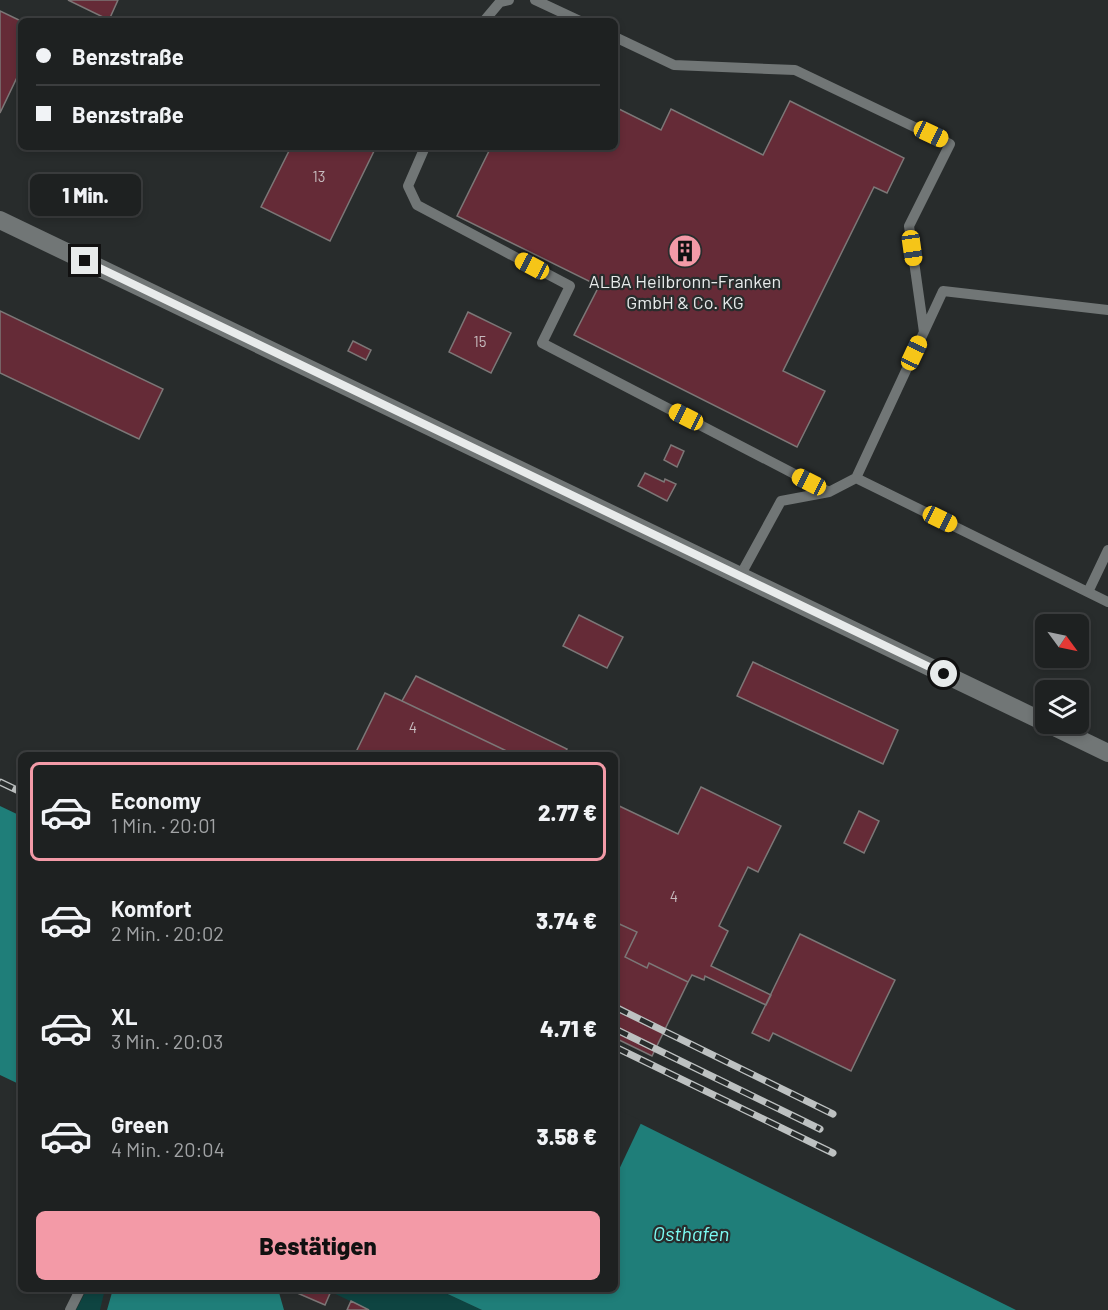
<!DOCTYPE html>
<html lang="de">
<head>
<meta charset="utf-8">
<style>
	:root { --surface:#1e2121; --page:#2b2e2e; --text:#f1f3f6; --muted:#a1a3a5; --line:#3c3e3f; --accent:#f39aa7 }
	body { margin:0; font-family:Barlow,sans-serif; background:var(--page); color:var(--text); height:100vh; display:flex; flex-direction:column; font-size:22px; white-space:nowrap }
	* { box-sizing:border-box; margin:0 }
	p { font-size:20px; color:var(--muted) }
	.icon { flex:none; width:33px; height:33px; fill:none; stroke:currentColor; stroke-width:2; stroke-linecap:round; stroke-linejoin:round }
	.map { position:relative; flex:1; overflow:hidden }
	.panel { position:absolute; left:18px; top:752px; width:600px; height:540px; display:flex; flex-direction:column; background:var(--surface); border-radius:9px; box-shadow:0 3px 9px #0003,0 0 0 2px var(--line) }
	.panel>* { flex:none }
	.hud { position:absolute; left:18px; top:18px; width:600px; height:132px; border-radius:9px; box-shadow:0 3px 9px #0003,0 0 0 2px var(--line); display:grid; align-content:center; height:132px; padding:0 18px; background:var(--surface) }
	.needle { width:39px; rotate:123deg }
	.fabs { position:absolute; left:1035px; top:614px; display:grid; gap:12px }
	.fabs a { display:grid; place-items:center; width:54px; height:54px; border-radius:9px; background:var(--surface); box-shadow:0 3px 9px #0003,0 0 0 2px var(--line); font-size:30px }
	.end { position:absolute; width:27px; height:27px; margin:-14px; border:8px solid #e8ebeb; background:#111; box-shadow:0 0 0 3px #111 }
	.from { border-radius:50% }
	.bubble { position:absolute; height:42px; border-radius:9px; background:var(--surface); box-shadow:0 3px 9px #0003,0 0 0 2px var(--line); font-size:20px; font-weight:800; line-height:42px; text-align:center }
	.car { position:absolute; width:18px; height:36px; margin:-18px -9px; border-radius:8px; box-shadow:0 0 4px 2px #0007; background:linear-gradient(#f5c518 24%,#345 0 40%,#f5c518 0 76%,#345 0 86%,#f5c518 0) }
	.hud b { display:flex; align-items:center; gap:21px; height:57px; font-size:22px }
	.hud b+b { border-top:2px solid var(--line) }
	.hud i { width:15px; height:15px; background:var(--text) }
	ul { padding:10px 0 0; list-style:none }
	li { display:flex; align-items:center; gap:18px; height:99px; margin:0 12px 9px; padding:0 6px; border:3px solid transparent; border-radius:9px }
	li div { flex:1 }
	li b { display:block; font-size:22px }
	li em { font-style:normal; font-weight:800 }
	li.on { border-color:var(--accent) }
	li>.icon { width:54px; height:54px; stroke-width:1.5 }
	.action { display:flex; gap:12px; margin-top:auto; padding:12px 18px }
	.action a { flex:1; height:69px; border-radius:9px; background:var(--accent); color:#111; font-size:24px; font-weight:800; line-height:69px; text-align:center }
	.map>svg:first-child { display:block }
</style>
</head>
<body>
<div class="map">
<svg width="1108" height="1310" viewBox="0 0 1108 1310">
	<rect width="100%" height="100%" fill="#282c2c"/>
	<!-- green -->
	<path fill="#0e4441" d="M87 1289H105L100 1310H76Z
		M325 1289H437L482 1310H369Z"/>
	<!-- water -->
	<path fill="#1f7e79" d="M0 806 21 816V1085L0 1075Z
		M615 1111 1016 1310H482L437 1289 615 1288Z
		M113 1289H278L284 1310H107Z"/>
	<!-- pier -->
	<path fill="#282c2c" d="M615 1108 642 1121 615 1178Z"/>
	<!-- building -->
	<path fill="#652b37" stroke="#7c7777" stroke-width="1.5" d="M68 0H118L109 20Z
		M0 11 21 21V69L0 113Z
		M790 101 904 158 887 193 874 187 783 371 825 391 797 447 574 335 599 286 457 216 491 147H615V107L661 130 671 109 763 155Z
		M291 147H376L330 241 261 207Z
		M0 311 163 389 139 439 0 373Z
		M468 312 511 333 491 373 449 352Z
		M353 341 371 350 366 360 348 351Z
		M671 445 684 451 677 467 664 460Z
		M645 473 664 482 665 479 676 484 667 501 638 486Z
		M579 615 623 637 607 668 563 646Z
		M753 662 898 730 883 764 737 696Z
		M416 676 567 749 564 754H513L402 701Z
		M385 693 402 701 513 754H355Z
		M701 787 781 826 758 872 748 867 719 926 728 931 711 966 771 995 766 1005 705 976 704 980 692 975 688 982 649 963 647 968 625 957 637 932 615 922V804L678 834Z
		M859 811 879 821 864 853 844 843Z
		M615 922 637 932 625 957 647 968 649 963 688 982 652 1056 615 1038Z
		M800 934 895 980 851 1071 773 1033 769 1041 752 1033Z
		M296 1288H325L331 1291 325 1305 295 1292Z
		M351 1301 369 1310H347Z"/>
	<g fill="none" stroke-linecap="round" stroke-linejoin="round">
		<!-- service -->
		<path stroke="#717676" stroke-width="10" d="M535 0 580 21
			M484 21 500 2 509 0
			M615 37 674 65 795 70 950 144 909 226 924 332
			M425 147 408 186 417 205 570 286 542 343 829 492
			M856 478 1108 602
			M740 576 781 501 829 492 856 478 943 291 1108 310
			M1088 592 1108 550
			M70 1310 81 1288"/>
		<!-- minor -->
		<path stroke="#717676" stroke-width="18" d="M0 220 1046 723
			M1046 723 1108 753"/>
		<!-- rail casing -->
		<g stroke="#bdc1c1" stroke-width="7">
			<path id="rail" d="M0 782 21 792
				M615 1007 833 1114
				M615 1029 820 1129
				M615 1047 833 1153"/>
		</g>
		<!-- rail -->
		<use href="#rail" stroke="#282c2c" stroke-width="4.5" stroke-dasharray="14" stroke-linecap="butt"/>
	</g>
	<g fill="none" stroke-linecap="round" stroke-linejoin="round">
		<!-- route -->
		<path stroke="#e8ebeb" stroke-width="8" d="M85 261 944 674"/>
	</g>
	<!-- icons -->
	<defs>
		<g id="building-disc" transform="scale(1.725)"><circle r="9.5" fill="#f39aa7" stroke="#282c2c"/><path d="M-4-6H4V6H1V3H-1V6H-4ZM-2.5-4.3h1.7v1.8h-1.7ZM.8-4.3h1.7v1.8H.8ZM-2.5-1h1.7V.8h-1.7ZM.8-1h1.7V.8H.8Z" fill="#111"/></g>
	</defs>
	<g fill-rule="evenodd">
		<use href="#building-disc" x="685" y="251"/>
	</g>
	<g text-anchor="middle" stroke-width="4.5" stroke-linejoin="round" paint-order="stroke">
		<!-- number labels -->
		<g font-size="15" fill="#c7bbbe">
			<text x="319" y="182">13</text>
			<text x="480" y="347">15</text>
			<text x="413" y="733">4</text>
			<text x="674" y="902">4</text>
		</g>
		<!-- poi labels -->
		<g font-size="18" fill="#e8ebeb" stroke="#282c2c">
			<text x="685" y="288">ALBA Heilbronn-Franken<tspan x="685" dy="21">GmbH &amp; Co. KG</tspan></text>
		</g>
		<!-- water labels -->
		<g font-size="20" font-style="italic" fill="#7cfbf3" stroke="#282c2c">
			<text x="691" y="1241">Osthafen</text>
		</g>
	</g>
</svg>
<div class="fabs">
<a><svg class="needle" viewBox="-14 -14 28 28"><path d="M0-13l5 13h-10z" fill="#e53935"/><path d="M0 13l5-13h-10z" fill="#a1a3a5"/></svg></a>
<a><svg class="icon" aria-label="layers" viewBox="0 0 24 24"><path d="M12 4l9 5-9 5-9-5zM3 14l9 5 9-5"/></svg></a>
</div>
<i class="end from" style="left:944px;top:674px"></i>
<i class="end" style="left:85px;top:261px"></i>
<div class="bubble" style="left:30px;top:174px;width:111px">1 Min.</div>
<i class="car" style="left:931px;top:134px;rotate:115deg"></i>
<i class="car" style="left:912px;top:248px;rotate:172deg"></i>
<i class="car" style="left:532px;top:266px;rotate:298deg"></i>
<i class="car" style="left:914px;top:353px;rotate:25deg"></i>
<i class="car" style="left:686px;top:417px;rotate:297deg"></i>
<i class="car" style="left:809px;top:482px;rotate:297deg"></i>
<i class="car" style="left:940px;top:519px;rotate:116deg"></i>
<div class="hud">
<b><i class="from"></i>Benzstraße</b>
<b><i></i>Benzstraße</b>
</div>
<section class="panel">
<ul>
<li class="on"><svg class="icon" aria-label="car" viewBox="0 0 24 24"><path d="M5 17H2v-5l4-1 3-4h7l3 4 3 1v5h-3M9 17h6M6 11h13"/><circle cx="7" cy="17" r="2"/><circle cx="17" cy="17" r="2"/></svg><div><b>Economy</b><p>1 Min. · 20:01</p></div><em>2.77 €</em></li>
<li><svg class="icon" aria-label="car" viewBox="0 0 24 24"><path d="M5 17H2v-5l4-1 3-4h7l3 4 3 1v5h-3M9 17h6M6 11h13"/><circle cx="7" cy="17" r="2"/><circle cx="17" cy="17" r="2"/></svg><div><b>Komfort</b><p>2 Min. · 20:02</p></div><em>3.74 €</em></li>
<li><svg class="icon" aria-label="car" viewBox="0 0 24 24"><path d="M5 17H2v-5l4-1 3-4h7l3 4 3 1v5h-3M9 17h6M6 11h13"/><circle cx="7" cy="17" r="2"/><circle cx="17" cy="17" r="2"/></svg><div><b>XL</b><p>3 Min. · 20:03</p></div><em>4.71 €</em></li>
<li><svg class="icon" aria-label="car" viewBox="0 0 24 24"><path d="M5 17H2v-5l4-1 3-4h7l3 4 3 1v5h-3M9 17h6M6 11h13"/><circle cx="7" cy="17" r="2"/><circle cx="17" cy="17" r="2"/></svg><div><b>Green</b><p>4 Min. · 20:04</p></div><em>3.58 €</em></li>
</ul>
<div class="action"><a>Bestätigen</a></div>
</section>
</div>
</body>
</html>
